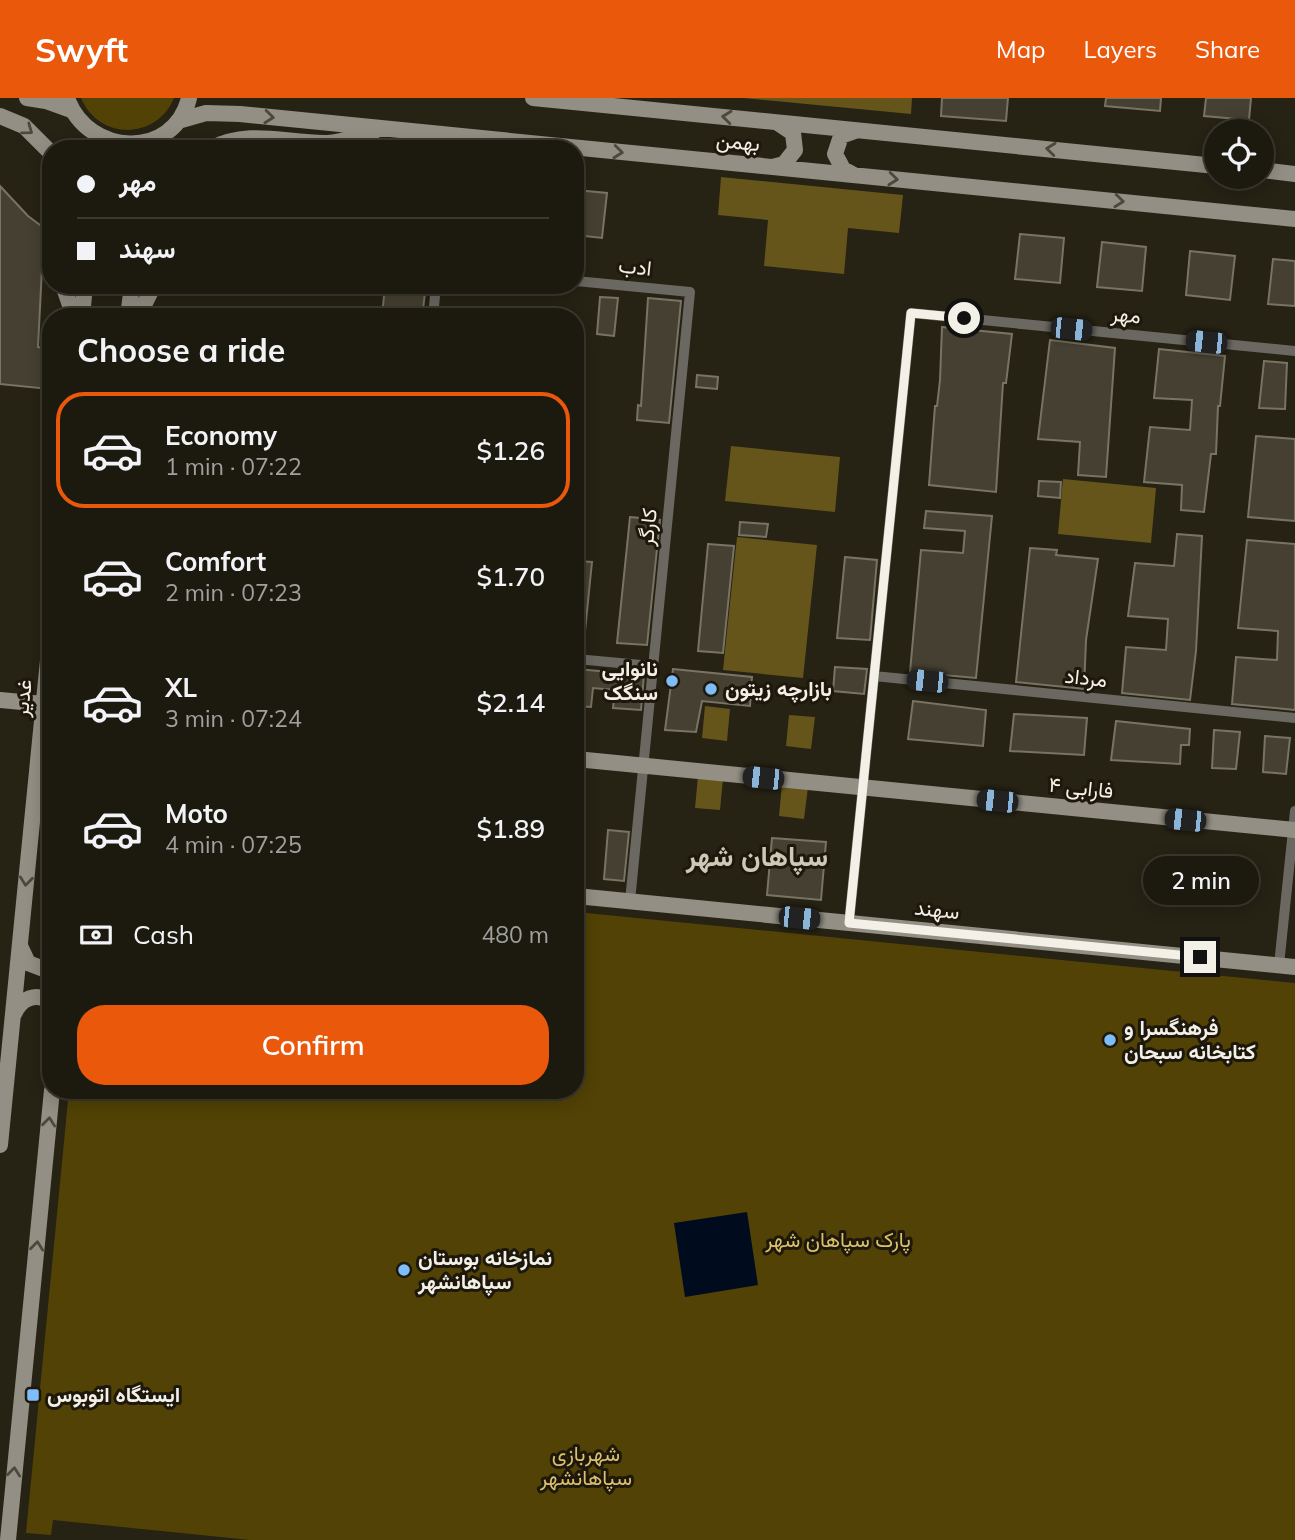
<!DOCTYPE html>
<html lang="en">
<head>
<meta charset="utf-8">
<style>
	:root { --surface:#1c1a0f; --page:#29271d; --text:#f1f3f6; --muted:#a0a19e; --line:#3a382f; --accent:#ea580c }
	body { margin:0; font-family:Mulish,Vazirmatn,sans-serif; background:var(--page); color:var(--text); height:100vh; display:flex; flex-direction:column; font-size:26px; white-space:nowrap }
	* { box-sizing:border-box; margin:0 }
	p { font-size:23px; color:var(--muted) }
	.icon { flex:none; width:38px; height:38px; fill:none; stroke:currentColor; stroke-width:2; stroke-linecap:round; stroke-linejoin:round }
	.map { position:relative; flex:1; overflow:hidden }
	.details { position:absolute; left:42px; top:210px; width:542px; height:791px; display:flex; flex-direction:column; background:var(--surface); border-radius:28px; box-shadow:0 4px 18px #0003,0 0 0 2px var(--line) }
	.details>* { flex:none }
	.top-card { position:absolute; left:42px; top:42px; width:542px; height:154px; border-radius:28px; box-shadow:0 4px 18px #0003,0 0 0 2px var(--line); display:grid; align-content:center; height:154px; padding:0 35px; background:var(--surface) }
	.fabs { position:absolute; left:1204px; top:21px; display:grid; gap:14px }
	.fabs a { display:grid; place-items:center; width:70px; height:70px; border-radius:50%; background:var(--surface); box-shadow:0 4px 18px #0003,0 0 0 2px var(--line); font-size:35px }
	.end { position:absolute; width:32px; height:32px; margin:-16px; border:9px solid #f3f0e7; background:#111; box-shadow:0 0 0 4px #111 }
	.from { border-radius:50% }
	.bubble { position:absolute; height:49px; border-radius:24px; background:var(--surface); box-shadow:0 4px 18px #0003,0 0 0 2px var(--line); font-size:23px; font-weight:600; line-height:49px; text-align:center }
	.car { position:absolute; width:21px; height:42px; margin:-21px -10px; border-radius:9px; box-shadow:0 0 5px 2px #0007; background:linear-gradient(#222 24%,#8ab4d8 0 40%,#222 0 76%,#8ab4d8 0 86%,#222 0) }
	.top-card b { display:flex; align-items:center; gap:24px; height:66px; font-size:26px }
	.top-card b+b { border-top:2px solid var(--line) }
	.top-card i { width:18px; height:18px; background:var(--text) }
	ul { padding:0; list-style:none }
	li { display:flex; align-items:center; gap:21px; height:116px; margin:0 14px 10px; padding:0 21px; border:4px solid transparent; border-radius:28px }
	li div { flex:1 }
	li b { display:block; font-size:26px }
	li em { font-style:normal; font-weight:600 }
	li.selected { border-color:var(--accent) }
	li>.icon { width:63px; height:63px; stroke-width:1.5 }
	h2 { padding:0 35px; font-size:32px; line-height:84px }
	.pay { display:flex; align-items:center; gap:18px; height:77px; padding:0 35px; font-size:26px }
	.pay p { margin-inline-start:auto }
	.cta { display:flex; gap:14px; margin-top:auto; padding:14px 35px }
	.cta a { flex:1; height:80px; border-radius:28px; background:var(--accent); color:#fff; font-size:28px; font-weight:600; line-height:80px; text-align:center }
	header { display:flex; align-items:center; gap:42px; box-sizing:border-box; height:98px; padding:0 35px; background:var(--accent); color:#fff }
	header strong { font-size:33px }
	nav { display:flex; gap:38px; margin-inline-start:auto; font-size:24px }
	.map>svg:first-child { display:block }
</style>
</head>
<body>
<header>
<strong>Swyft</strong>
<nav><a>Map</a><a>Layers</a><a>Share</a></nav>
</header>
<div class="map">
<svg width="1295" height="1442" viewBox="0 0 1295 1442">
	<rect width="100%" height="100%" fill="#262214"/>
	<!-- green -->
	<path fill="#524205" d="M81 0H174C157 42 99 43 81 0Z
		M576 814 1295 885V1442H250L53 1422 51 1437 26 1435 69 992H576Z"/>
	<!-- forest -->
	<path fill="#66551a" d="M743 0H912L911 16Z
		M721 79 903 97 899 135 848 130 844 176 764 168 768 122 718 117Z
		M731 348 840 359 835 414 725 403Z
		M1063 381 1156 390 1151 445 1058 436Z
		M737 439 817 447 803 580 723 572Z
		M705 608 730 611 727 643 702 640Z
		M789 617 815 619 811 651 786 648Z
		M698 678 723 681 720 712 695 710Z
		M782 686 808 689 804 721 779 718Z"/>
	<!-- water -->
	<path fill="#000b1d" d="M747 1114 758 1187 685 1199 674 1125Z"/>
	<!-- building -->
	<path fill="#454031" stroke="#787363" stroke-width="2" d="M942 0H1008L1006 23 941 18Z
		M1106 0H1161L1160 13 1105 8Z
		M1206 0H1251L1249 22 1204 18Z
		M0 88 28 118 44 130 38 249 51 250 49 291 0 286Z
		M576 92 607 95 602 140 576 137Z
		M1020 136 1064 140 1060 185 1015 181Z
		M1102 144 1146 149 1142 193 1097 189Z
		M1190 153 1235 158 1230 202 1186 197Z
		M1273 161 1295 163V208L1268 206Z
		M385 187H426L422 219H382Z
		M600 199 618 200 614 238 597 236Z
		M648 200 681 203 669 325 637 322 638 307 641 308Z
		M942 229 1012 236 1006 285H1003L996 394 929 387 935 308H937L940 282Z
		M1050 242 1115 250 1106 379 1078 377 1080 344 1038 341Z
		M1159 251 1225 258 1220 308H1218L1216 356H1211L1204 414 1181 412 1182 387 1144 384 1150 329 1190 332 1192 302 1154 300Z
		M1264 263 1287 265 1285 311 1259 310Z
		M697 277 718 279 717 291 696 289Z
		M1256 338 1295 341V423L1248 419Z
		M1039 383 1061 384 1060 400 1038 398Z
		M926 413 992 418 976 580 910 574 921 452 963 455 965 433 924 430Z
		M630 419 660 422 647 547 617 545Z
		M740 424 768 426 766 439 739 437Z
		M1177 436 1202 438 1196 553 1190 602 1122 595 1126 549 1166 552 1168 521 1128 518 1135 465 1174 468Z
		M1247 442 1295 446V612L1232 606 1236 559 1277 562 1278 533 1238 530Z
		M708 446 734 448 723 555 698 553Z
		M1030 450 1057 452 1056 457 1098 461 1086 542 1084 591 1016 584Z
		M845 459 877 462 870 542 837 540Z
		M576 463 592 464 584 543 576 542Z
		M835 569 867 571 864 596 833 593Z
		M576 571 644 577 641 612 613 610 615 592 593 590 591 609 576 608Z
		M673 571 752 579 750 608 702 603 696 634 665 632Z
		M913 603 986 612 983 648 908 641Z
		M1014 616 1087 620 1084 657 1010 653Z
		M1116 623 1190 631 1189 647H1181L1180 666 1111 662Z
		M1214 632 1240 634 1236 671 1212 670Z
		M1265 638 1290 640 1286 676 1263 674Z
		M608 732 629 734 624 783 604 781Z
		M772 740 826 744 821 802 767 797Z"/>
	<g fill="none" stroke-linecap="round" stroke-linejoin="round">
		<!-- street -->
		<path stroke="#6a6861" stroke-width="10" d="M576 183 690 194 630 803
			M433 219 436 187
			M576 561 652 568
			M874 578 1295 620
			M849 825 911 215 1295 253
			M1279 867 1295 713"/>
		<!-- secondary -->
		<path stroke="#938f84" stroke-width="16" d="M27 0 46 3 71 12
			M67 0C88 59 174 62 189 0
			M533 0 1216 68
			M0 18 24 28 51 55
			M178 23 206 15 240 16 1295 121
			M210 51C251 30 286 46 328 45 344 44 361 37 375 33
			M772 69 784 66 795 52 793 35 778 25
			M1262 72 1295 76
			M854 77 843 71 835 56 841 38 855 33
			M63 187 74 219
			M82 219 85 187
			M128 219 132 187
			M138 219 154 187
			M0 602 43 606
			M576 661 1295 732
			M576 798 1295 869
			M20 848 28 865 41 870 51 869
			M14 916C21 900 36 894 51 904
			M0 1047 51 532
			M8 1442 52 992"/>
	</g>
	<!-- one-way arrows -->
	<defs><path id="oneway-chevron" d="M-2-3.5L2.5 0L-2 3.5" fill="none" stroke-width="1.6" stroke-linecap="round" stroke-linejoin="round" transform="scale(1.75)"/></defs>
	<g stroke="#4c483b">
		<use href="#oneway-chevron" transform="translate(269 19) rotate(6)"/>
		<use href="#oneway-chevron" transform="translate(727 19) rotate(-174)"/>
		<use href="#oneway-chevron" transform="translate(28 32) rotate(36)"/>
		<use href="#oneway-chevron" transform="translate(1051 51) rotate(-174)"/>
		<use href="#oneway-chevron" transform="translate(618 54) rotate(6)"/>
		<use href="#oneway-chevron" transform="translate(893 81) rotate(6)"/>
		<use href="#oneway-chevron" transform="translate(1119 103) rotate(6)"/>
		<use href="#oneway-chevron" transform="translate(26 783) rotate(96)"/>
		<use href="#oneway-chevron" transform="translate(49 1024) rotate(-84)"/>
		<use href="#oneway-chevron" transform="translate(37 1148) rotate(-84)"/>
		<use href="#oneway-chevron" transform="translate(14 1374) rotate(-84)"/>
	</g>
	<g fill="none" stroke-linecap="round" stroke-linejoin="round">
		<!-- route -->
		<path stroke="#f3f0e7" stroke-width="9" d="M964 220 911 215 849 825 1200 859"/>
	</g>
	<!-- markers -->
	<g fill="#7fbdfa" stroke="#1d180b" stroke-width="2.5">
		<circle cx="672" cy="583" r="7"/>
		<circle cx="711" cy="591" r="7"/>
		<circle cx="1110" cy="942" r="7"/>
		<circle cx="404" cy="1172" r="7"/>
		<rect x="26" y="1290" width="14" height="14" rx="3.5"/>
	</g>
	<g text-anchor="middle" stroke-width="6" stroke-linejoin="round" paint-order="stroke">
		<!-- street labels -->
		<g font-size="21" fill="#f3f0e7" stroke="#1d180b">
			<text transform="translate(738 44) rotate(6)" y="7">بهمن</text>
			<text transform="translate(635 169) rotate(6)" y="7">ادب</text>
			<text transform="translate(1126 217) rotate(6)" y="7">مهر</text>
			<text transform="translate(648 429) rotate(-84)" y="7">کارگر</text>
			<text transform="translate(1086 580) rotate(6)" y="7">مرداد</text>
			<text transform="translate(23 600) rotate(-84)" y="7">غدیر</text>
			<text transform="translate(1081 690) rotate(6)" y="7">فارابی ۴</text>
			<text transform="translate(937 812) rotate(6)" y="7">سهند</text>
		</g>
		<!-- poi labels -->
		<g font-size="21" font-weight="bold" fill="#f3f0e7" stroke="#1d180b" text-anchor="start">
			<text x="658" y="578" text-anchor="end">نانوایی<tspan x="658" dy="24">سنگک</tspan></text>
			<text x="725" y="598">بازارچه زیتون</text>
			<text x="1124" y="937">فرهنگسرا و<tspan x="1124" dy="24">کتابخانه سبحان</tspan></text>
			<text x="418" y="1167">نمازخانه بوستان<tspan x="418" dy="24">سپاهانشهر</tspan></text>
			<text x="47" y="1304">ایستگاه اتوبوس</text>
		</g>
		<!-- park labels -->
		<g font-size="21" fill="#dbc16c" stroke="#1d180b">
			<text x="838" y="1149">پارک سپاهان شهر</text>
			<text x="586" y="1363">شهربازی<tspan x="586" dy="24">سپاهانشهر</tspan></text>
		</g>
		<!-- district labels -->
		<g font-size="28" font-weight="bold" fill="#cec8b7" stroke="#1d180b">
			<text x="757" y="768">سپاهان شهر</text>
		</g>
	</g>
</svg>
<div class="fabs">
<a><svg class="icon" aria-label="locate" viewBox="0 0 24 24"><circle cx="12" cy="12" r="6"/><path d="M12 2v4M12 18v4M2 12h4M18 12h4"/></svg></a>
</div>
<i class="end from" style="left:964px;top:220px"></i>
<i class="end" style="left:1200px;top:859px"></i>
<div class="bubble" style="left:1143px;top:758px;width:116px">2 min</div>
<i class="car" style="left:1071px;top:231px;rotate:96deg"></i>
<i class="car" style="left:1206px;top:244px;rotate:276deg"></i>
<i class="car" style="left:927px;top:583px;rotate:276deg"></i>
<i class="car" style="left:763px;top:680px;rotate:276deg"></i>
<i class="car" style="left:997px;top:703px;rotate:276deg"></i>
<i class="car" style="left:1185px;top:722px;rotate:276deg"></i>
<i class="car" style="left:799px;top:820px;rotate:96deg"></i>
<div class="top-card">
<b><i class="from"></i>مهر</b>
<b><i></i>سهند</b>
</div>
<section class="details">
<h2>Choose a ride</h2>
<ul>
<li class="selected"><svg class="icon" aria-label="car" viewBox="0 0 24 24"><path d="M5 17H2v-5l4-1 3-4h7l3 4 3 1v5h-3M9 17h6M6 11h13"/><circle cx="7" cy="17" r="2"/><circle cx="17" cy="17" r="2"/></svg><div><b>Economy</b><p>1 min · 07:22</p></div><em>$1.26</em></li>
<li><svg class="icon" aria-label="car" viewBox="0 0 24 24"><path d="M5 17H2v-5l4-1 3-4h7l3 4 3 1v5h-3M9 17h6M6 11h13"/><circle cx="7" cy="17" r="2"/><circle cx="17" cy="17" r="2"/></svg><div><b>Comfort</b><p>2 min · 07:23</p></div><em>$1.70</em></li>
<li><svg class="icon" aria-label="car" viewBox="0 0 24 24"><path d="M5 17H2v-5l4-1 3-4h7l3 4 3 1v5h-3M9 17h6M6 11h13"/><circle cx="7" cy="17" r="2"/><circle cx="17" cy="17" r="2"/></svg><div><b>XL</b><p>3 min · 07:24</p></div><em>$2.14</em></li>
<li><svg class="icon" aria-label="car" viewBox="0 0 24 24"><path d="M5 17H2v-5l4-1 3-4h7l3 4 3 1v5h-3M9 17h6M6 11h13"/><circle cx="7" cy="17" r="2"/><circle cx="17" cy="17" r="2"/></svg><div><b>Moto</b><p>4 min · 07:25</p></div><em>$1.89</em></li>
</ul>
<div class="pay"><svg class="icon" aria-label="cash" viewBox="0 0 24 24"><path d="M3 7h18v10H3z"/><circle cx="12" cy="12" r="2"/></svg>Cash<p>480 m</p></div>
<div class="cta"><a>Confirm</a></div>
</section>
</div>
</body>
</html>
